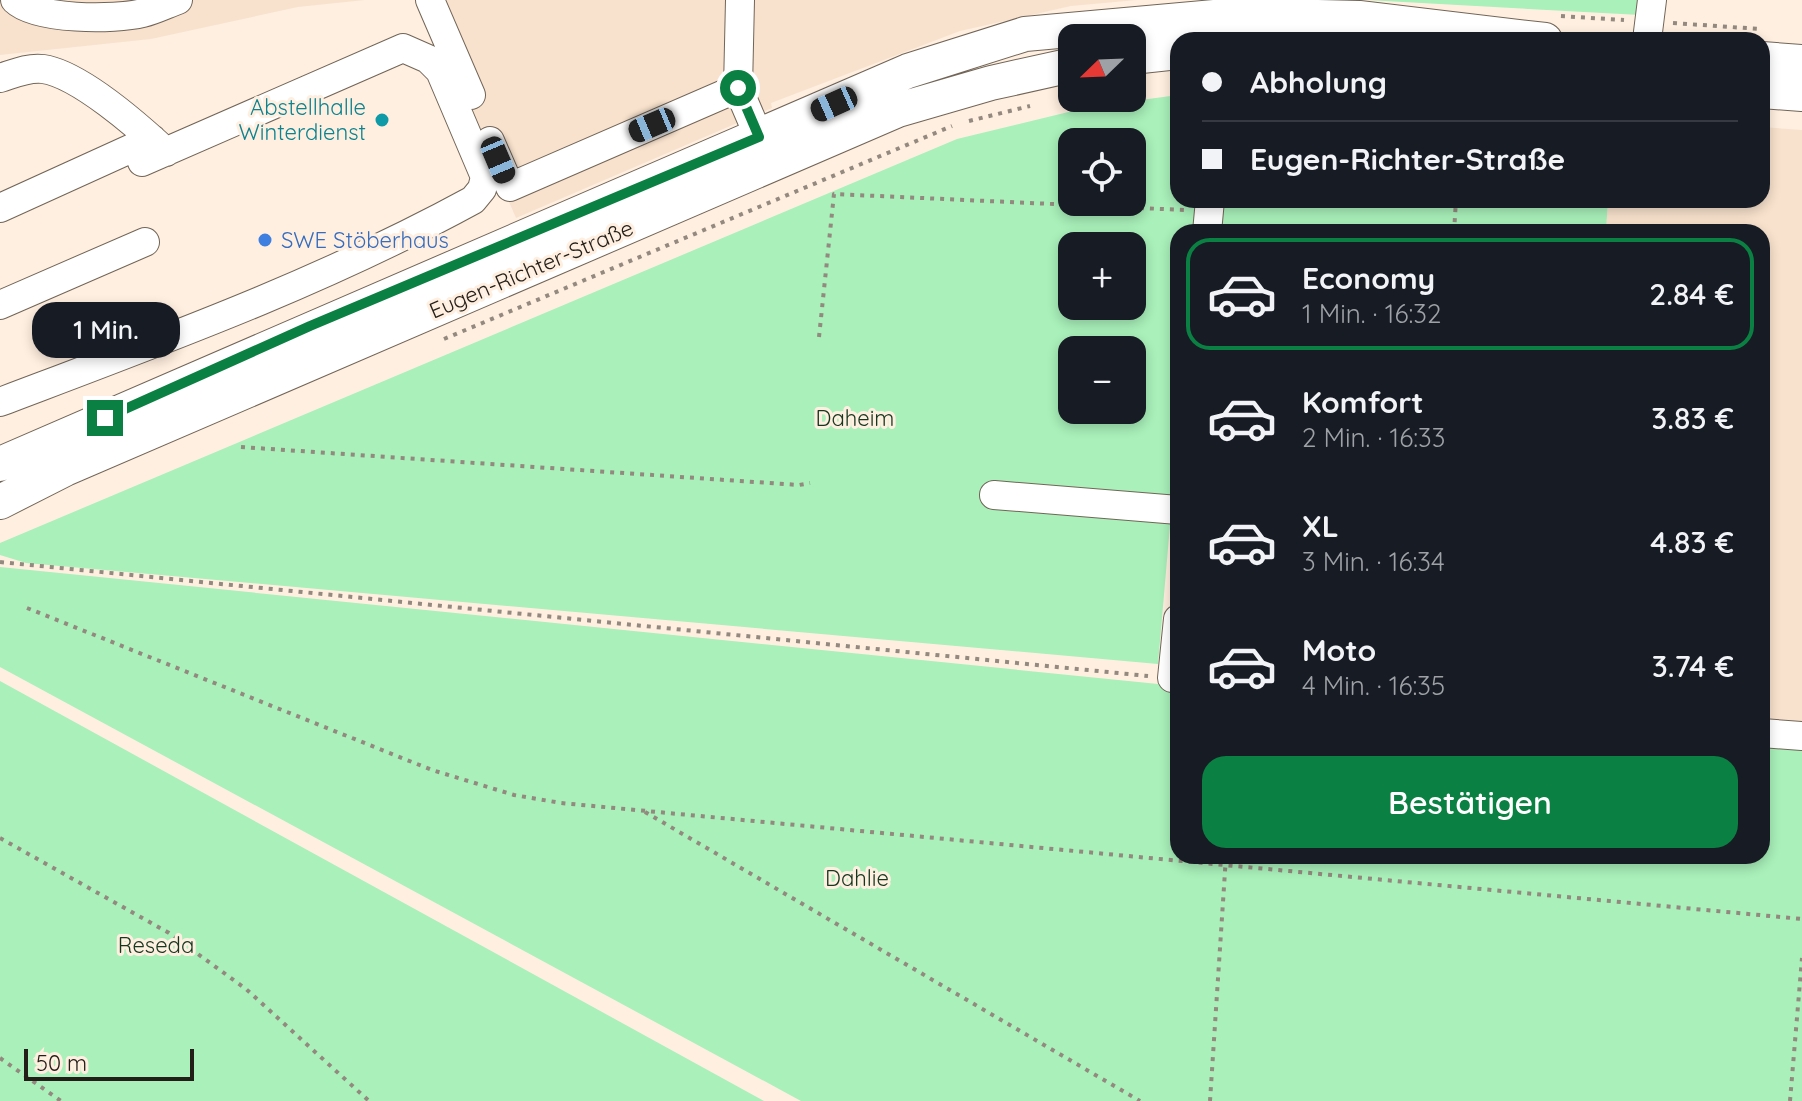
<!DOCTYPE html>
<html lang="de">
<head>
<meta charset="utf-8">
<style>
	:root { --surface:#171b24; --page:#242831; --text:#f1f3f6; --muted:#9ea1a6; --line:#363941; --accent:#0b8043 }
	body { margin:0; font-family:Quicksand,sans-serif; background:var(--page); color:var(--text); height:100vh; display:flex; flex-direction:column; font-size:30px; white-space:nowrap }
	* { box-sizing:border-box; margin:0 }
	p { font-size:26px; color:var(--muted) }
	.icon { flex:none; width:44px; height:44px; fill:none; stroke:currentColor; stroke-width:2; stroke-linecap:round; stroke-linejoin:round }
	.map { position:relative; flex:1; overflow:hidden }
	.panel { position:absolute; left:1170px; top:224px; width:600px; height:640px; display:flex; flex-direction:column; background:var(--surface); border-radius:24px; box-shadow:0 4px 12px #0003 }
	.panel>* { flex:none }
	.hud { position:absolute; left:1170px; top:32px; width:600px; height:176px; border-radius:24px; box-shadow:0 4px 12px #0003; display:grid; align-content:center; height:176px; padding:0 32px; background:var(--surface) }
	.needle { width:52px; rotate:247deg }
	.buttons { position:absolute; left:1058px; top:24px; display:grid; gap:16px }
	.buttons a { display:grid; place-items:center; width:88px; height:88px; border-radius:16px; background:var(--surface); box-shadow:0 4px 12px #0003; font-size:40px }
	.scale { position:absolute; left:24px; bottom:20px; width:170px; box-sizing:border-box; padding-left:8px; border:4px solid #231e18; border-top:0; font-size:22px; line-height:28px; white-space:nowrap; color:#231e18; -webkit-text-stroke:6px #ffefe0; paint-order:stroke }
	.end { position:absolute; width:36px; height:36px; margin:-18px; border:10px solid #0b8043; background:#fff; box-shadow:0 0 0 4px #fff }
	.from { border-radius:50% }
	.bubble { position:absolute; height:56px; border-radius:24px; background:var(--surface); box-shadow:0 4px 12px #0003; font-size:26px; font-weight:600; line-height:56px; text-align:center }
	.car { position:absolute; width:24px; height:48px; margin:-24px -12px; border-radius:10px; box-shadow:0 0 6px 2px #0007; background:linear-gradient(#222 24%,#8ab4d8 0 40%,#222 0 76%,#8ab4d8 0 86%,#222 0) }
	.hud b { display:flex; align-items:center; gap:28px; height:76px; font-size:30px }
	.hud b+b { border-top:2px solid var(--line) }
	.hud i { width:20px; height:20px; background:var(--text) }
	ul { padding:14px 0 0; list-style:none }
	li { display:flex; align-items:center; gap:24px; height:112px; margin:0 16px 12px; padding:0 16px; border:4px solid transparent; border-radius:24px }
	li div { flex:1 }
	li b { display:block; font-size:30px }
	li em { font-style:normal; font-weight:600 }
	li.active { border-color:var(--accent) }
	li>.icon { width:72px; height:72px; stroke-width:1.5 }
	.action { display:flex; gap:16px; margin-top:auto; padding:16px 32px }
	.action a { flex:1; height:92px; border-radius:24px; background:var(--accent); color:#fff; font-size:32px; font-weight:600; line-height:92px; text-align:center }
	.map>svg:first-child { display:block }
</style>
</head>
<body>
<div class="map">
<svg width="1802" height="1101" viewBox="0 0 1802 1101">
	<rect width="100%" height="100%" fill="#ffefe0"/>
	<!-- built -->
	<path fill="#f8e2cd" d="M0 0H365L298 7 151 39 0 55Z
		M421 0H1137L1071 6 960 31 771 103 772 108 516 218Z
		M1762 127 1802 130V723L1762 720V232H1606L1608 200H1762Z"/>
	<!-- green -->
	<path fill="#a9f0ba" fill-rule="evenodd" d="M1367 0H1641L1640 15Z
		M1178 95V200H1198L1195 232H1178V433L1158 664 26 563 0 555V543L957 139 1089 107ZM1072 142H1132V202H1072ZM1072 246H1132V306H1072ZM1072 350H1132V410H1072Z
		M1218 200H1608L1606 232H1216Z
		M0 567 1178 686V856H1762V746L1802 750V1101H801L0 667Z
		M0 681 764 1101H0Z"/>
	<g fill="none" stroke-linecap="round" stroke-linejoin="round">
		<!-- minor casing -->
		<g stroke="#726557" stroke-width="30">
			<path id="minor" d="M15 0C36 20 114 20 143 13 155 10 167 4 178 0
				M430 0 471 95
				M1647 40 1652 0
				M0 78C13 74 28 67 43 69 79 74 139 127 166 152
				M738 88 740 0
				M490 141 510 187 738 88 759 137
				M0 208 152 139
				M1207 232 1210 200
				M0 305 145 242
				M0 402C161 341 321 283 473 200L482 189 485 177 440 71 428 59 403 48 142 162
				M994 495 1178 510
				M1178 619 1172 678 1178 679
				M1762 733 1802 736"/>
		</g>
		<!-- major casing -->
		<g stroke="#726557" stroke-width="36">
			<path id="major" d="M1132 57 1178 52
				M1762 59 1802 62
				M1762 91 1802 94
				M0 464 908 71 1025 34 1236 15 1359 18 1545 40
				M0 502 65 469 898 110 991 83 1072 65"/>
		</g>
		<!-- path -->
		<path stroke="#93897e" stroke-width="4" stroke-dasharray="4 6" stroke-linecap="butt" d="M1561 16 1624 20
			M1673 23 1760 29
			M969 121 1030 106
			M1454 232 1456 200
			M819 337 834 194 1184 210
			M444 339 952 126
			M241 447 799 485 810 483
			M0 562 1148 676
			M27 608 432 770 514 795 561 803 1802 919
			M645 812 1140 1101
			M0 838 169 933 246 989 369 1101
			M0 1058 61 1101
			M1210 1101 1226 856
			M1790 1101 1802 958"/>
		<!-- minor -->
		<use href="#minor" stroke="#fff" stroke-width="28"/>
		<!-- major -->
		<use href="#major" stroke="#fff" stroke-width="34"/>
	</g>
	<g fill="none" stroke-linecap="round" stroke-linejoin="round">
		<!-- route -->
		<path stroke="#0b8043" stroke-width="10" d="M105 418 310 326 759 137 738 88"/>
	</g>
	<!-- markers -->
	<circle fill="#0f9aa8" stroke="#ffefe0" stroke-width="3" cx="382" cy="120" r="8"/>
	<circle fill="#3f7fe0" stroke="#ffefe0" stroke-width="3" cx="265" cy="240" r="8"/>
	<g text-anchor="middle" stroke-width="6" stroke-linejoin="round" paint-order="stroke">
		<!-- culture labels -->
		<g font-size="22" fill="#0d838f" stroke="#ffefe0" text-anchor="end">
			<text x="366" y="115">Abstellhalle<tspan x="366" dy="25">Winterdienst</tspan></text>
		</g>
		<!-- shop labels -->
		<g font-size="22" fill="#366cbe" stroke="#ffefe0" text-anchor="start">
			<text x="281" y="248">SWE Stöberhaus</text>
		</g>
		<!-- street labels -->
		<g font-size="22" fill="#231e18" stroke="#ffefe0">
			<text transform="translate(531 269) rotate(-23)" y="8">Eugen-Richter-Straße</text>
		</g>
		<!-- park labels -->
		<g font-size="22" fill="#14371e" stroke="#ffefe0">
			<text x="855" y="426">Daheim</text>
			<text x="857" y="886">Dahlie</text>
			<text x="156" y="953">Reseda</text>
		</g>
	</g>
</svg>
<div class="buttons">
<a><svg class="needle" viewBox="-14 -14 28 28"><path d="M0-13l5 13h-10z" fill="#e53935"/><path d="M0 13l5-13h-10z" fill="#9ea1a6"/></svg></a>
<a><svg class="icon" aria-label="locate" viewBox="0 0 24 24"><circle cx="12" cy="12" r="6"/><path d="M12 2v4M12 18v4M2 12h4M18 12h4"/></svg></a>
<a>+</a>
<a>−</a>
</div>
<div class="scale">50 m</div>
<i class="end from" style="left:738px;top:88px"></i>
<i class="end" style="left:105px;top:418px"></i>
<div class="bubble" style="left:32px;top:302px;width:148px">1 Min.</div>
<i class="car" style="left:834px;top:104px;rotate:246deg"></i>
<i class="car" style="left:652px;top:125px;rotate:247deg"></i>
<i class="car" style="left:498px;top:160px;rotate:157deg"></i>
<div class="hud">
<b><i class="from"></i>Abholung</b>
<b><i></i>Eugen-Richter-Straße</b>
</div>
<section class="panel">
<ul>
<li class="active"><svg class="icon" aria-label="car" viewBox="0 0 24 24"><path d="M5 17H2v-5l4-1 3-4h7l3 4 3 1v5h-3M9 17h6M6 11h13"/><circle cx="7" cy="17" r="2"/><circle cx="17" cy="17" r="2"/></svg><div><b>Economy</b><p>1 Min. · 16:32</p></div><em>2.84 €</em></li>
<li><svg class="icon" aria-label="car" viewBox="0 0 24 24"><path d="M5 17H2v-5l4-1 3-4h7l3 4 3 1v5h-3M9 17h6M6 11h13"/><circle cx="7" cy="17" r="2"/><circle cx="17" cy="17" r="2"/></svg><div><b>Komfort</b><p>2 Min. · 16:33</p></div><em>3.83 €</em></li>
<li><svg class="icon" aria-label="car" viewBox="0 0 24 24"><path d="M5 17H2v-5l4-1 3-4h7l3 4 3 1v5h-3M9 17h6M6 11h13"/><circle cx="7" cy="17" r="2"/><circle cx="17" cy="17" r="2"/></svg><div><b>XL</b><p>3 Min. · 16:34</p></div><em>4.83 €</em></li>
<li><svg class="icon" aria-label="car" viewBox="0 0 24 24"><path d="M5 17H2v-5l4-1 3-4h7l3 4 3 1v5h-3M9 17h6M6 11h13"/><circle cx="7" cy="17" r="2"/><circle cx="17" cy="17" r="2"/></svg><div><b>Moto</b><p>4 Min. · 16:35</p></div><em>3.74 €</em></li>
</ul>
<div class="action"><a>Bestätigen</a></div>
</section>
</div>
</body>
</html>
